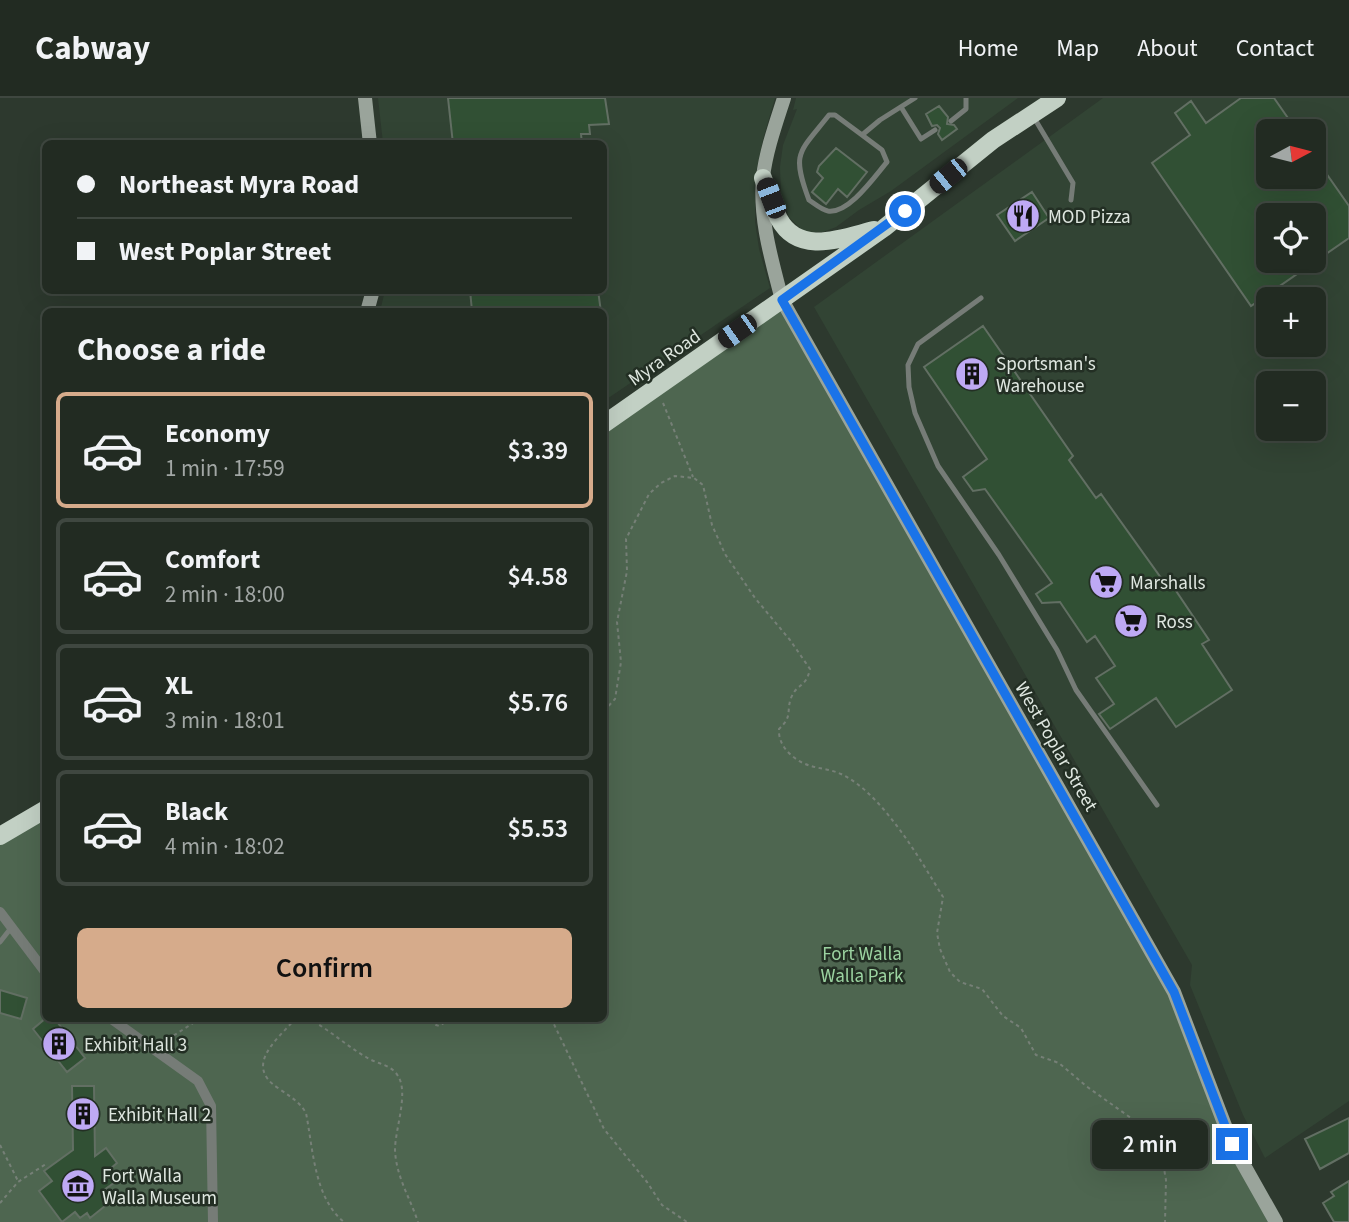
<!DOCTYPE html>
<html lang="en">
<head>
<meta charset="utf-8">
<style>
	:root { --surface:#222b22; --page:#2e372f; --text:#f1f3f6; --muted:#a2a7a5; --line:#3f4740; --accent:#d6ab8b }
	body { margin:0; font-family:"Source Sans 3",sans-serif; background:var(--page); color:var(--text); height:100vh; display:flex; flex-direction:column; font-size:26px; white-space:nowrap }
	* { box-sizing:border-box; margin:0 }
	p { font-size:23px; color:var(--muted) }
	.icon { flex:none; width:38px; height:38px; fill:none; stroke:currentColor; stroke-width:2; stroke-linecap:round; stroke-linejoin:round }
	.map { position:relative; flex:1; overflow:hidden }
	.panel { position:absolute; left:42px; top:210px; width:565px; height:714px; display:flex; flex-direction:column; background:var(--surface); border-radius:10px; box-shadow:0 7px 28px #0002,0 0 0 2px var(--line) }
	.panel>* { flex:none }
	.banner { position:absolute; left:42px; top:42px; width:565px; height:154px; border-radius:10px; box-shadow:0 7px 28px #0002,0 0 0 2px var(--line); display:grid; align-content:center; height:154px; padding:0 35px; background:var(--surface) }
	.needle { width:46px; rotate:83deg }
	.tools { position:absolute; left:1256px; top:21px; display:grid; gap:14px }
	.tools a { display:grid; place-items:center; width:70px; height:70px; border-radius:10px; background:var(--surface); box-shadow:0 7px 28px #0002,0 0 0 2px var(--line); font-size:35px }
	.end { position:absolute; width:32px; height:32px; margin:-16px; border:9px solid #1a73e8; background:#fff; box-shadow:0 0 0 4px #fff }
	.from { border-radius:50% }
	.bubble { position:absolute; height:49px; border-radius:10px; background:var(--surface); box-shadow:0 7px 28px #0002,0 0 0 2px var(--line); font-size:23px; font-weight:600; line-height:49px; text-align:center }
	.car { position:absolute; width:21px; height:42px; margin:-21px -10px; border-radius:9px; box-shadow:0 0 5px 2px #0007; background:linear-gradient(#222 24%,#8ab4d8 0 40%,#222 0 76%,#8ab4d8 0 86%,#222 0) }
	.banner b { display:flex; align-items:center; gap:24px; height:66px; font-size:26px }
	.banner b+b { border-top:2px solid var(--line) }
	.banner i { width:18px; height:18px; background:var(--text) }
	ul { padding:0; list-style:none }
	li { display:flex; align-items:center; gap:21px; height:116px; margin:0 14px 10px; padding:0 21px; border:4px solid var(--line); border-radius:10px }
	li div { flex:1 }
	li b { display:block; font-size:26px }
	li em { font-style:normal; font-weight:600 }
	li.selected { border-color:var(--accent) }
	li>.icon { width:63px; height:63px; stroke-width:1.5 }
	h2 { padding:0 35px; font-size:32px; line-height:84px }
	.action { display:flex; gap:14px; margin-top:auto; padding:14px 35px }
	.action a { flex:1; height:80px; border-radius:10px; background:var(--accent); color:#111; font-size:28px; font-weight:600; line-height:80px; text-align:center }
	header { display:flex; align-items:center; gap:42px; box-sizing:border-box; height:98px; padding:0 35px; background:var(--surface); border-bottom:2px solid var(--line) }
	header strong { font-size:33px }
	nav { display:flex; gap:38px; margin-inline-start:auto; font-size:24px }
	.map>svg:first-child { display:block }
</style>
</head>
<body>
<header>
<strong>Cabway</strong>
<nav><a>Home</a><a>Map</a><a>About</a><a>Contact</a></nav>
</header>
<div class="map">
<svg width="1349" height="1124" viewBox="0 0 1349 1124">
	<rect width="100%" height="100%" fill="#2d392e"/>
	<!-- built -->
	<path fill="#324434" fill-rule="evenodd" d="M378 0H775L763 41 755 79V124L759 151 770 190 604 303V214L380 213 385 193 604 192V46L383 45Z
		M796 0H1018L891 93 859 112 836 129 823 134H804L789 119 781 97 780 69 783 47 797 11 793 12Z
		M1103 0H1349V1003L1265 1060 1243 1017 1190 887 1192 867 814 209ZM1269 33H1314V79H1269ZM1269 117H1314V163H1269ZM1269 201H1314V247H1269ZM1269 285H1314V331H1269Z"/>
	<!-- green -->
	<path fill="#4e6650" d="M782 202 1174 894 1232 1046 1276 1124H0V738L45 711 46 920H604V325Z"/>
	<!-- building -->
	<path fill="#315034" stroke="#626f63" stroke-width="2" fill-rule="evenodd" d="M448 0H605L609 26 589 27 590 36H581L582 46H453Z
		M1241 0H1274L1297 33H1269V79H1314V58L1349 108V140L1251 208 1152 65 1190 37 1175 15 1191 3 1206 25ZM1269 117H1314V163H1269Z
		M939 8 948 19 947 26 954 27 957 31 942 42 938 36 940 30 937 27 932 28 926 16Z
		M836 50 867 74 847 99 838 91 826 106 812 94 823 80 817 74 819 68Z
		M1032 94 1049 120 1015 143 997 117Z
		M470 192H598L601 214H499L498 210 472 213Z
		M983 228 1073 358 1069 362 1096 400 1101 396 1164 484 1168 481 1209 542 1202 546 1232 592 1176 629 1156 600 1110 631 1099 616 1114 606 1096 580 1115 568 1095 538 1087 544 1060 504 1042 505 1036 496 1052 485 985 391 973 393 963 379 987 361 924 269Z
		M0 892 27 900 21 921 0 915Z
		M46 920H54L85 960 67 974 33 931Z
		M72 988H94L95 1058 106 1050 117 1065 110 1071 118 1082 104 1092 109 1099 103 1104 105 1108 90 1120 87 1115 80 1120 75 1114 62 1124 39 1093 52 1083 44 1073 73 1052Z
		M1349 1020V1055L1320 1071 1305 1041Z
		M1349 1083V1124H1334L1323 1105 1334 1098 1331 1094Z"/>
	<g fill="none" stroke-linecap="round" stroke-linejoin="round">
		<!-- path -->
		<path stroke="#768077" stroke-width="2" stroke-dasharray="3.5 3.5" stroke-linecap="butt" d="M663 305 693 379
			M604 613 615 601 621 564 617 524 627 473 626 441 649 396 661 385 675 378 694 380 703 387 712 427 725 456 755 500 790 542 810 571C806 590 797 585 791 600 786 614 793 618 779 631 778 645 788 657 801 664 814 671 828 670 841 676 882 695 920 761 943 799L937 835 940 851 950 874 960 884 982 891 1003 918 1021 930 1036 957 1059 965 1086 988 1145 1030 1162 1059 1166 1082 1165 1124
			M296 920C278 941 243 967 278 990 289 998 299 1003 306 1015 313 1050 314 1100 344 1124
			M307 920C329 931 345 947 366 959 376 966 391 966 398 978 409 995 395 1031 395 1052 396 1078 410 1100 418 1124
			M433 920 436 927 439 928 452 920
			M551 920 604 1031 647 1084 662 1107 687 1124
			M162 945 201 920
			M0 1047 18 1083
			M0 1105 18 1084 46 1066"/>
		<!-- service -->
		<path stroke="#767c77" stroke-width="5" d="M901 9 921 41 935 32
			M1033 18 1073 85 1071 102
			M951 23 966 11V0
			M862 37 882 52 887 64C875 78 849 116 828 113 822 112 815 106 809 102 791 54 799 55 829 17H835L862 37 880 22 915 0
			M981 200 918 246 908 267 909 289 915 315 938 368 999 457 1057 552 1076 592 1157 707
			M0 844 11 830"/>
		<!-- minor -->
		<path stroke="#767c77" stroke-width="10" d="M0 814 46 875
			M110 920 198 983 211 1008 213 1124"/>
		<!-- secondary -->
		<path stroke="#9aa49b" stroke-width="14" d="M365 0 370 46
			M784 0C776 25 766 53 763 79 759 121 772 163 782 202L1174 894 1232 1046 1276 1124
			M367 214 373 192"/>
		<!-- trunk -->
		<path stroke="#c2d0c4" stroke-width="18" d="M763 80C768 93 772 108 779 121 799 158 842 140 874 132
			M604 326 884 130 993 42 1057 0
			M0 738 46 711"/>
	</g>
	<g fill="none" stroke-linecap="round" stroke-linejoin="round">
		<!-- route -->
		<path stroke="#1a73e8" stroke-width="9" d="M905 113 782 202 1174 894 1232 1046"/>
	</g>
	<!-- icons -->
	<defs>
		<g id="restaurant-disc" transform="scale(1.75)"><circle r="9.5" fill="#bea9f4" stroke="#232f24"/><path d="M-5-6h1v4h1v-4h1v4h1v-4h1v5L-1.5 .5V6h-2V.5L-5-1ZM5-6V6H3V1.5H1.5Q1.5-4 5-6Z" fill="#111"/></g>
		<g id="building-disc" transform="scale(1.75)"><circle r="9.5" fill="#bea9f4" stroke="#232f24"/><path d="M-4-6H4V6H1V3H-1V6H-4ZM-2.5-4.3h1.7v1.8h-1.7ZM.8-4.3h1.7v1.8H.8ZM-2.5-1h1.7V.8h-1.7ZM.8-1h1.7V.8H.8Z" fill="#111"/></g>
		<g id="supermarket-disc" transform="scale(1.75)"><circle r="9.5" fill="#bea9f4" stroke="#232f24"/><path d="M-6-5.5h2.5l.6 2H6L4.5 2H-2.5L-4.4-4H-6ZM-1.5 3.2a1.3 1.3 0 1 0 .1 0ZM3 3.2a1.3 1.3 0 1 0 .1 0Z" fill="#111"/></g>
		<g id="museum-disc" transform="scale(1.75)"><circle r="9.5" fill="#bea9f4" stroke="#232f24"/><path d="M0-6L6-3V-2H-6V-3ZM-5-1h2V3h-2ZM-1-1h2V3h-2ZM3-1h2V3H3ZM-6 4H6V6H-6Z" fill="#111"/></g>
	</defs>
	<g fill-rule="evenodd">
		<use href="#restaurant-disc" x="1023" y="118"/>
		<use href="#building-disc" x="972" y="276"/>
		<use href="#supermarket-disc" x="1106" y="484"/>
		<use href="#supermarket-disc" x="1131" y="523"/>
		<use href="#building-disc" x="59" y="946"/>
		<use href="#building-disc" x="83" y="1016"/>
		<use href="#museum-disc" x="78" y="1088"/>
	</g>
	<g text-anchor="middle" stroke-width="5" stroke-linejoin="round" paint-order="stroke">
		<!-- poi labels -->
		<g font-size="19" fill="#dfe7e0" stroke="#232f24" text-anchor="start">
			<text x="1048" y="125">MOD Pizza</text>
			<text x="996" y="272">Sportsman's<tspan x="996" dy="22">Warehouse</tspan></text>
			<text x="1130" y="491">Marshalls</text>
			<text x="1156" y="530">Ross</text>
			<text x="84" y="953">Exhibit Hall 3</text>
			<text x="108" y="1023">Exhibit Hall 2</text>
			<text x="102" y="1084">Fort Walla<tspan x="102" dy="22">Walla Museum</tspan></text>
		</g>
		<!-- street labels -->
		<g font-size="19" fill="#dfe7e0" stroke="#232f24">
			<text transform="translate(664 259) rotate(-35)" y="7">Myra Road</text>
			<text transform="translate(1057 648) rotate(60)" y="7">West Poplar Street</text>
		</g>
		<!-- park labels -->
		<g font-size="19" fill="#9bd2a0" stroke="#232f24">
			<text x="862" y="862">Fort Walla<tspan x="862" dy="22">Walla Park</tspan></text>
		</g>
	</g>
</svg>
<div class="tools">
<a><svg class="needle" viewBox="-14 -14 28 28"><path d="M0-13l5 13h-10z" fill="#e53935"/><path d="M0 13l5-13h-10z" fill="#a2a7a5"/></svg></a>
<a><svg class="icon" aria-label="locate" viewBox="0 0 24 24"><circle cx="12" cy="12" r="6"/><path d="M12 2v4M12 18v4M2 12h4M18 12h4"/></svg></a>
<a>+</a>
<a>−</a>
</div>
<i class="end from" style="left:905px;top:113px"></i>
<i class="end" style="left:1232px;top:1046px"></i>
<div class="bubble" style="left:1092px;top:1022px;width:116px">2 min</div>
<i class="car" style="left:948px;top:78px;rotate:231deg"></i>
<i class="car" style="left:771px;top:100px;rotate:339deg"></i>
<i class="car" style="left:737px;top:233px;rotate:235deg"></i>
<div class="banner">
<b><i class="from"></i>Northeast Myra Road</b>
<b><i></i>West Poplar Street</b>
</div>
<section class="panel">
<h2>Choose a ride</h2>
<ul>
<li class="selected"><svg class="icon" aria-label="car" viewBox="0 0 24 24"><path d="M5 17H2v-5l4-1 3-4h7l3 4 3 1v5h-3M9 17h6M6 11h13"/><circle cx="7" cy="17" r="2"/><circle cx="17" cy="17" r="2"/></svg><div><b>Economy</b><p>1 min · 17:59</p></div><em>$3.39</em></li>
<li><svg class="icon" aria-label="car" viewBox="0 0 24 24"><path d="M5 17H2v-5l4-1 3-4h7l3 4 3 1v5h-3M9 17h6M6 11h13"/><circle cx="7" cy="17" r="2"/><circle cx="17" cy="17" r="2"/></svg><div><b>Comfort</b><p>2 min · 18:00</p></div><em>$4.58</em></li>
<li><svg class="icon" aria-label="car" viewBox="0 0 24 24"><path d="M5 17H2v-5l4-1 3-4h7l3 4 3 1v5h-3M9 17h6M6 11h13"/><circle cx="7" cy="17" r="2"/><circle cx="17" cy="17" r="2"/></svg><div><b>XL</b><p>3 min · 18:01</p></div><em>$5.76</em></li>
<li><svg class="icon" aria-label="car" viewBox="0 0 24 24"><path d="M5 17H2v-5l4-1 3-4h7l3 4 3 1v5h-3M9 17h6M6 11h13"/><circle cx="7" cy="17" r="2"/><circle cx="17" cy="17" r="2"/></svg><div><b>Black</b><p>4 min · 18:02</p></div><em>$5.53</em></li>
</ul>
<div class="action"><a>Confirm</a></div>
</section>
</div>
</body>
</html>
